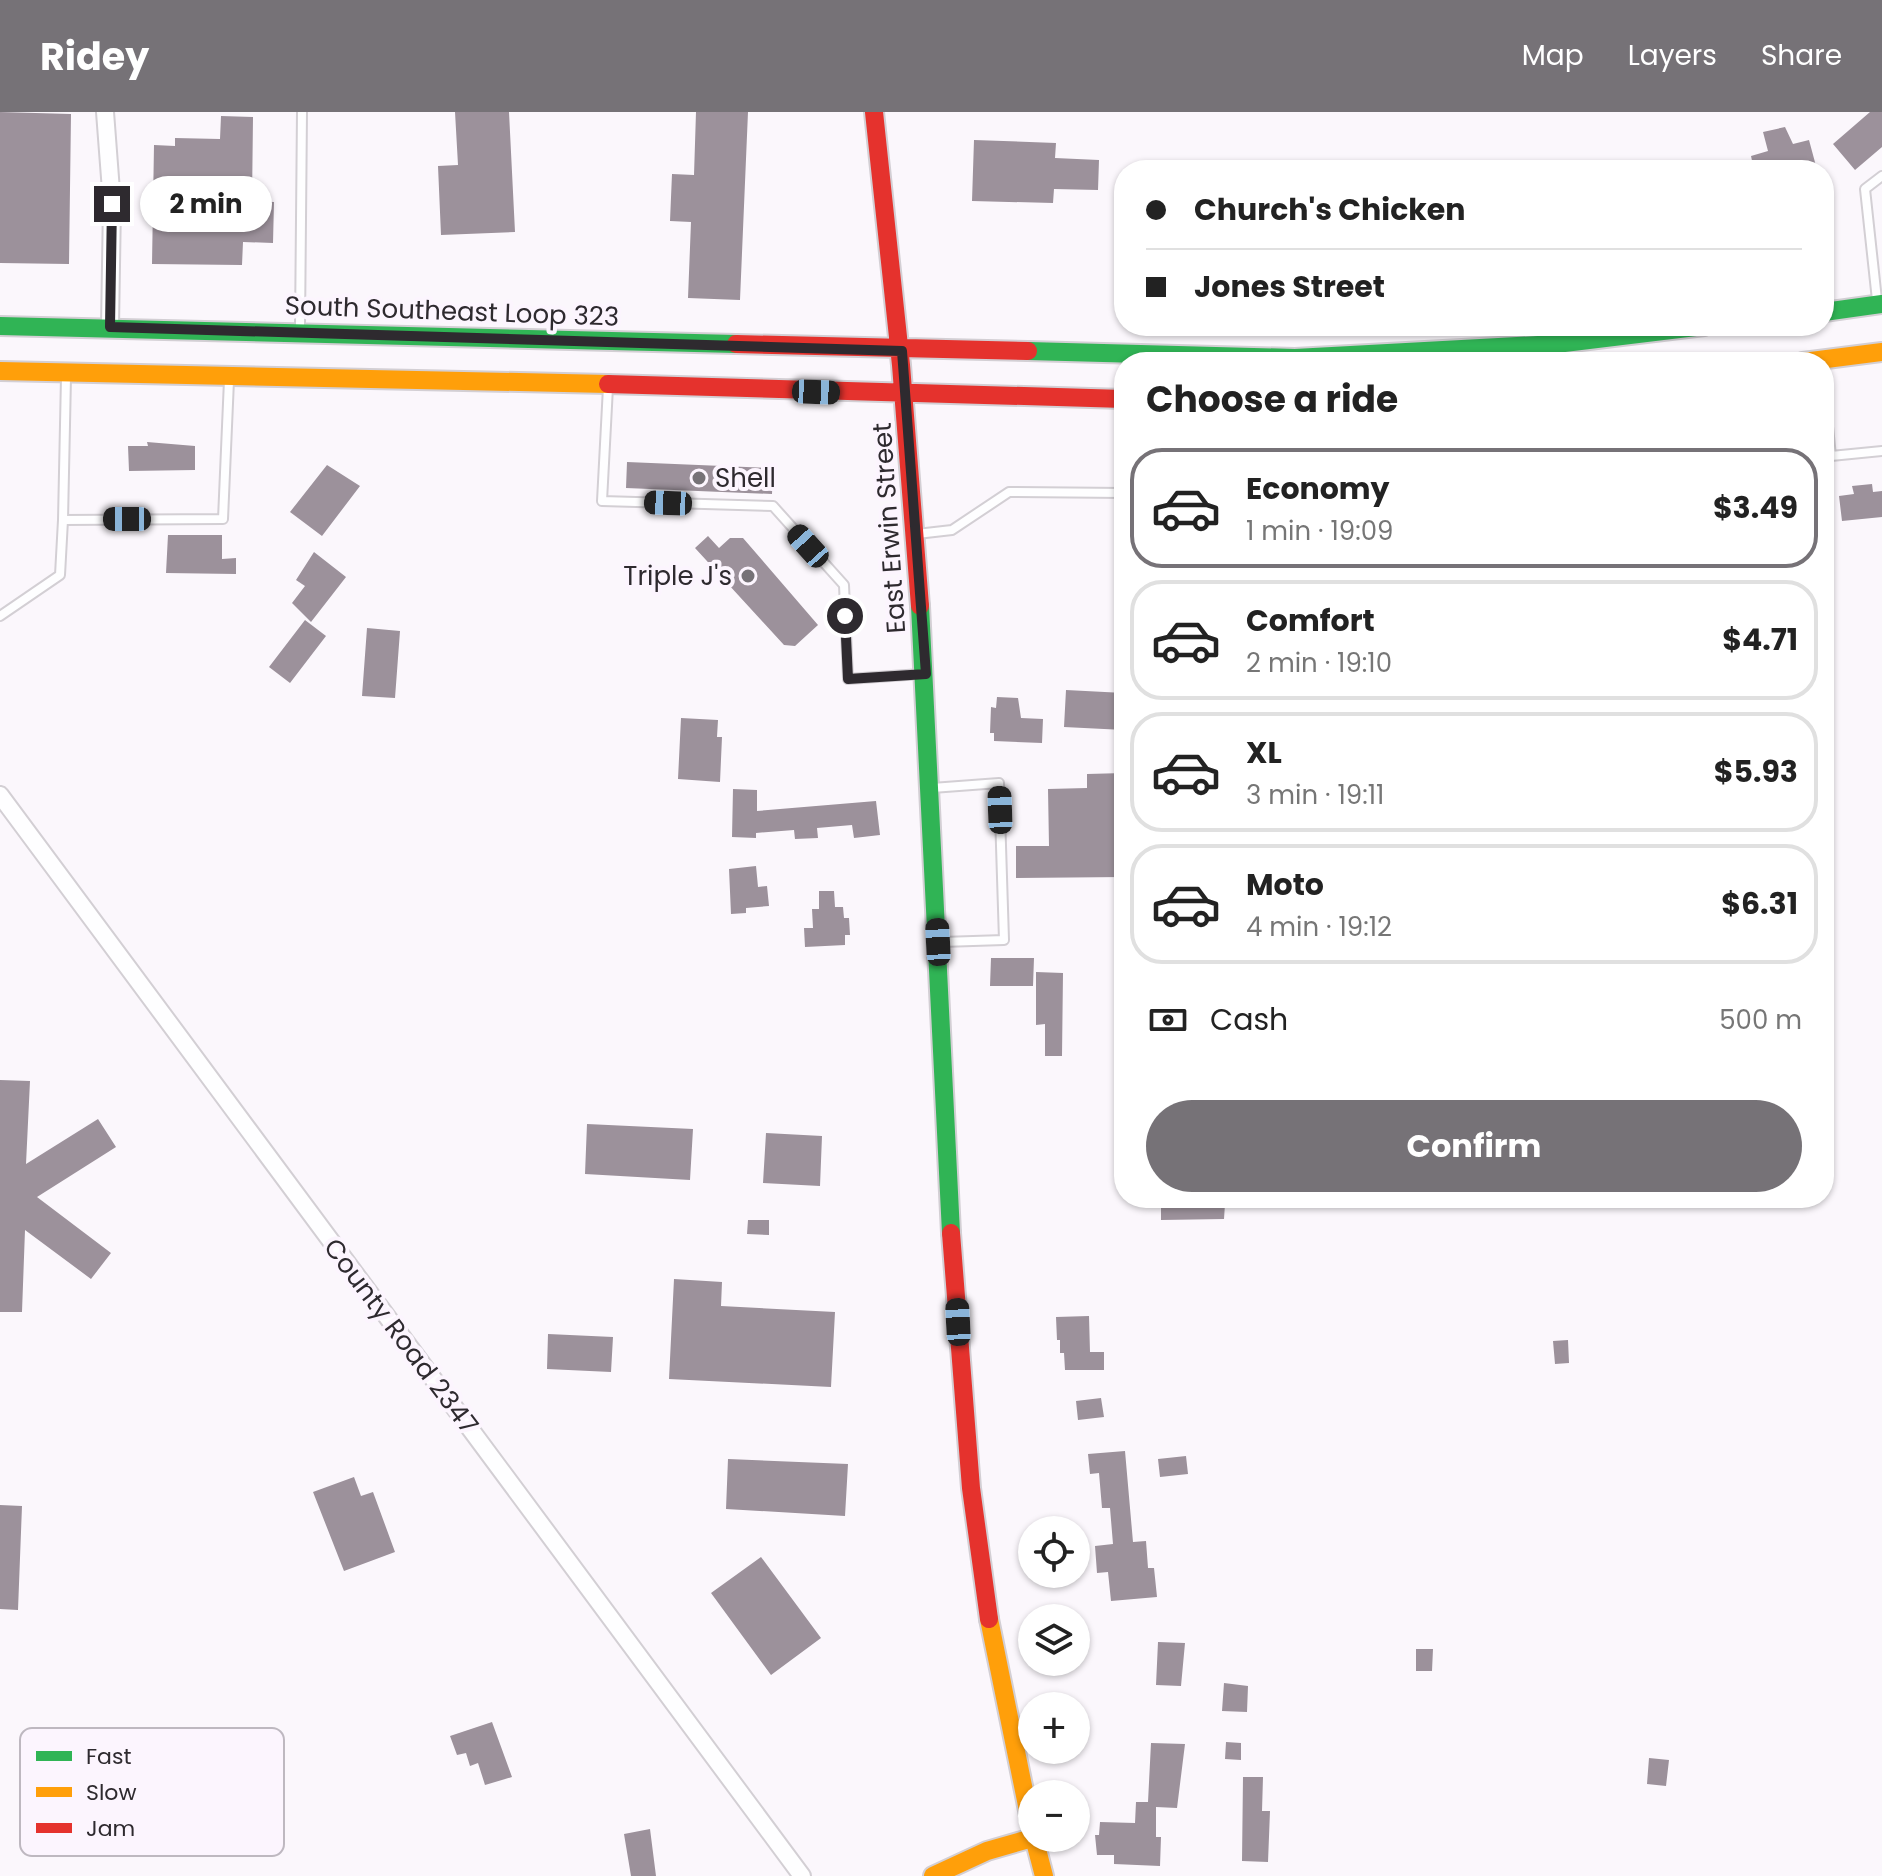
<!DOCTYPE html>
<html lang="en">
<head>
<meta charset="utf-8">
<style>
	:root { --surface:#fff; --page:#f6f6f6; --text:#222; --muted:#767676; --line:#e0e0e0; --accent:#767277 }
	body { margin:0; font-family:Poppins,sans-serif; background:var(--page); color:var(--text); height:100vh; display:flex; flex-direction:column; font-size:30px; white-space:nowrap }
	* { box-sizing:border-box; margin:0 }
	p { font-size:26px; color:var(--muted) }
	.icon { flex:none; width:44px; height:44px; fill:none; stroke:currentColor; stroke-width:2; stroke-linecap:round; stroke-linejoin:round }
	.map { position:relative; flex:1; overflow:hidden }
	.drawer { position:absolute; left:1114px; top:240px; width:720px; height:856px; display:flex; flex-direction:column; background:var(--surface); border-radius:32px; box-shadow:0 2px 6px #0004 }
	.drawer>* { flex:none }
	.hud { position:absolute; left:1114px; top:48px; width:720px; height:176px; border-radius:32px; box-shadow:0 2px 6px #0004; display:grid; align-content:center; height:176px; padding:0 32px; background:var(--surface) }
	.tools { position:absolute; left:1018px; top:1404px; display:grid; gap:16px }
	.tools a { display:grid; place-items:center; width:72px; height:72px; border-radius:50%; background:var(--surface); box-shadow:0 2px 6px #0004; font-size:40px }
	.end { position:absolute; width:36px; height:36px; margin:-18px; border:10px solid #2e2a2f; background:#fff; box-shadow:0 0 0 4px #fff }
	.from { border-radius:50% }
	.bubble { position:absolute; height:56px; border-radius:28px; background:var(--surface); box-shadow:0 2px 6px #0004; font-size:26px; font-weight:700; line-height:56px; text-align:center }
	.car { position:absolute; width:24px; height:48px; margin:-24px -12px; border-radius:10px; box-shadow:0 0 6px 2px #0007; background:linear-gradient(#222 24%,#8ab4d8 0 40%,#222 0 76%,#8ab4d8 0 86%,#222 0) }
	.hud b { display:flex; align-items:center; gap:28px; height:76px; font-size:30px }
	.hud b+b { border-top:2px solid var(--line) }
	.hud i { width:20px; height:20px; background:var(--text) }
	ul { padding:0; list-style:none }
	li { display:flex; align-items:center; gap:24px; height:120px; margin:0 16px 12px; padding:0 16px; border:4px solid var(--line); border-radius:32px }
	li div { flex:1 }
	li b { display:block; font-size:30px }
	li em { font-style:normal; font-weight:700 }
	li.active { border-color:var(--accent) }
	li>.icon { width:72px; height:72px; stroke-width:1.5 }
	h2 { padding:0 32px; font-size:36px; line-height:96px }
	.pay { display:flex; align-items:center; gap:20px; height:88px; padding:0 32px; font-size:30px }
	.pay p { margin-inline-start:auto }
	.action { display:flex; gap:16px; margin-top:auto; padding:16px 32px }
	.action a { flex:1; height:92px; border-radius:48px; background:var(--accent); color:#fff; font-size:32px; font-weight:700; line-height:92px; text-align:center }
	header { display:flex; align-items:center; gap:48px; box-sizing:border-box; height:112px; padding:0 40px; background:var(--accent); color:#fff }
	header strong { font-size:38px }
	nav { display:flex; gap:44px; margin-inline-start:auto; font-size:28px }
	.map>svg:first-child { display:block }
</style>
</head>
<body>
<header>
<strong>Ridey</strong>
<nav><a>Map</a><a>Layers</a><a>Share</a></nav>
</header>
<div class="map">
<svg width="1882" height="1764" viewBox="0 0 1882 1764">
	<rect width="100%" height="100%" fill="#fbf7fc"/>
	<!-- building -->
	<path fill="#9c919b" d="M0 0 71 2 69 152 0 151Z
		M455 0H509L515 120 441 123 438 54 458 53Z
		M696 0H748L740 188 688 186 691 110 670 109 672 62 694 63Z
		M1870 0H1882V35L1855 58 1833 32Z
		M221 4 253 5 252 89 274 90 273 131 243 130 242 153 152 152 154 33 175 34V26L220 27Z
		M1785 15 1793 32 1809 28 1816 54 1800 58H1754L1751 44 1768 39 1763 20Z
		M974 28 1056 31 1055 46 1099 48 1098 78 1054 77 1053 91 972 89Z
		M147 330 195 334V358L129 359 128 334H148Z
		M627 350 773 356 772 382 626 376Z
		M327 353 360 374 322 424 290 400Z
		M1872 372 1873 380 1882 379V405L1842 409 1839 384 1854 382 1852 374Z
		M168 423H222V447L236 446V462L166 461Z
		M708 424 719 436 730 426H743L818 513 795 534 784 533 695 436Z
		M314 440 346 465 311 510 292 491 305 474 296 468Z
		M305 508 326 524 290 571 269 555Z
		M367 516 400 519 395 586 362 584Z
		M1066 578 1124 581V618L1064 615Z
		M997 585 1018 586 1021 606 1043 607 1042 631 994 629V621H990L991 595 996 596Z
		M681 606 718 608 717 625H722L720 670 678 667Z
		M1124 661V765L1016 766V734H1049L1048 677 1087 676V662Z
		M733 677 757 678V699L876 689 880 723 854 726 852 713 817 716 818 726 795 727 794 718 756 721V726L732 725Z
		M756 754 758 775 767 774 769 794 746 796V801L731 802 729 757Z
		M819 779H834L835 795H843L844 806H849L850 823H845V833L805 835 804 816H813L812 797H819Z
		M991 846H1034L1033 874H990Z
		M1036 860 1063 861 1062 944H1045V912L1036 913Z
		M0 968 30 969 26 1052 98 1007 116 1035 37 1085 111 1141 91 1167 25 1118 22 1200H0Z
		M587 1012 693 1017 690 1068 585 1062Z
		M766 1021 822 1024 820 1074 763 1071Z
		M1161 1089 1225 1092 1224 1107 1161 1108Z
		M748 1108H769V1123L747 1122Z
		M674 1167 722 1170 721 1194 835 1200 831 1275 669 1267Z
		M1089 1204 1090 1240H1104V1258H1065L1064 1241H1060V1228H1057L1056 1205Z
		M548 1222 613 1225 611 1260 547 1257Z
		M1568 1228 1569 1251 1555 1252 1553 1229Z
		M1101 1286 1104 1305 1078 1308 1076 1289Z
		M1125 1339 1133 1430 1146 1429 1148 1456H1154L1157 1485 1111 1489 1108 1460 1097 1461 1095 1434 1113 1432 1110 1396H1102L1099 1361 1090 1362 1088 1342Z
		M1186 1344 1188 1362 1160 1365 1158 1347Z
		M728 1347 848 1352 845 1404 726 1397Z
		M354 1365 361 1384 373 1380 395 1440 344 1459 313 1380Z
		M0 1393 22 1394 18 1498 0 1497Z
		M761 1445 821 1526 771 1563 711 1481Z
		M1158 1530 1185 1531 1181 1574 1156 1573Z
		M1416 1537H1433L1432 1559H1416Z
		M1224 1571 1248 1574 1247 1600 1222 1599Z
		M492 1610 512 1665 485 1673 478 1651 470 1654 466 1641 457 1643 450 1624Z
		M1226 1630 1241 1631V1648L1225 1647Z
		M1151 1631 1185 1632 1177 1696 1156 1695V1725H1161L1160 1754 1114 1752V1743H1097L1095 1723H1099L1100 1710 1135 1711 1136 1690H1148Z
		M1649 1646 1669 1648 1666 1674 1647 1672Z
		M1243 1665H1263L1262 1699H1270L1268 1750 1242 1749Z
		M650 1717 656 1764H631L624 1722Z"/>
	<g fill="none" stroke-linecap="round" stroke-linejoin="round">
		<!-- lane casing -->
		<g stroke="#d3cfd4" stroke-width="12">
			<path id="lane" d="M1877 188 1865 77 1882 64
				M300 215 302 0
				M66 265 63 408 223 407 229 268
				M608 275 602 389 773 394 844 473 848 567 921 562
				M1824 275 1831 344 1882 339
				M917 422 952 418 1009 380 1124 381
				M0 504 60 463 63 408
				M932 676 999 671 1004 828 942 830"/>
		</g>
		<!-- street casing -->
		<g stroke="#d3cfd4" stroke-width="20">
			<path id="street" d="M105 0 112 92 110 215
				M0 683 802 1764"/>
		</g>
		<!-- fast casing -->
		<g stroke="#d3cfd4" stroke-width="22">
			<path id="fast" d="M1824 200 1882 192
				M0 214 736 232
				M1028 239 1295 246 1556 232 1704 214
				M920 494 951 1121"/>
		</g>
		<!-- slow casing -->
		<g stroke="#d3cfd4" stroke-width="22">
			<path id="slow" d="M1803 250 1882 240
				M0 259 608 272
				M989 1507 1032 1718
				M1034 1726 1044 1764
				M933 1764 987 1739 1032 1726"/>
		</g>
		<!-- jam casing -->
		<g stroke="#d3cfd4" stroke-width="22">
			<path id="jam" d="M874 0 901 253 920 494
				M736 232 1028 239
				M608 272 1124 287
				M951 1121 971 1376 989 1507"/>
		</g>
		<!-- lane -->
		<use href="#lane" stroke="#fefeff" stroke-width="8"/>
		<!-- street -->
		<use href="#street" stroke="#fefeff" stroke-width="16"/>
		<!-- fast -->
		<use href="#fast" stroke="#30b455" stroke-width="18"/>
		<!-- slow -->
		<use href="#slow" stroke="#ff9f0a" stroke-width="18"/>
		<!-- jam -->
		<use href="#jam" stroke="#e5322d" stroke-width="18"/>
	</g>
	<g fill="none" stroke-linecap="round" stroke-linejoin="round">
		<!-- route -->
		<path stroke="#2e2a2f" stroke-width="10" d="M112 92 110 215 902 239 926 562 848 567 845 504"/>
	</g>
	<!-- markers -->
	<g fill="#767277" stroke="#fcf5fe" stroke-width="3">
		<circle cx="699" cy="366" r="8"/>
		<circle cx="748" cy="464" r="8"/>
	</g>
	<g text-anchor="middle" stroke-width="8" stroke-linejoin="round" paint-order="stroke">
		<!-- street labels -->
		<g font-size="26" fill="#2e2a2f" stroke="#fcf5fe">
			<text transform="translate(452 199) rotate(2)" y="9">South Southeast Loop 323</text>
			<text transform="translate(889 416) rotate(-94)" y="9">East Erwin Street</text>
			<text transform="translate(401 1224) rotate(53)" y="9">County Road 2347</text>
		</g>
		<!-- poi labels -->
		<g font-size="26" fill="#2e2a2f" stroke="#fcf5fe" text-anchor="start">
			<text x="715" y="375">Shell</text>
			<text x="732" y="473" text-anchor="end">Triple J's</text>
		</g>
	</g>
	<!-- legend -->
	<rect x="20" y="1616" width="264" height="128" rx="12" fill="#fcf5fe" stroke="#beb8c0" stroke-width="2"/>
	<rect x="36" y="1639" width="36" height="10" fill="#30b455"/>
	<rect x="36" y="1675" width="36" height="10" fill="#ff9f0a"/>
	<rect x="36" y="1711" width="36" height="10" fill="#e5322d"/>
	<g font-size="22" fill="#2e2a2f">
		<text x="86" y="1652">Fast</text>
		<text x="86" y="1688">Slow</text>
		<text x="86" y="1724">Jam</text>
	</g>
</svg>
<div class="tools">
<a><svg class="icon" aria-label="locate" viewBox="0 0 24 24"><circle cx="12" cy="12" r="6"/><path d="M12 2v4M12 18v4M2 12h4M18 12h4"/></svg></a>
<a><svg class="icon" aria-label="layers" viewBox="0 0 24 24"><path d="M12 4l9 5-9 5-9-5zM3 14l9 5 9-5"/></svg></a>
<a>+</a>
<a>−</a>
</div>
<i class="end from" style="left:845px;top:504px"></i>
<i class="end" style="left:112px;top:92px"></i>
<div class="bubble" style="left:140px;top:64px;width:132px">2 min</div>
<i class="car" style="left:816px;top:280px;rotate:92deg"></i>
<i class="car" style="left:668px;top:391px;rotate:272deg"></i>
<i class="car" style="left:127px;top:407px;rotate:270deg"></i>
<i class="car" style="left:808px;top:434px;rotate:318deg"></i>
<i class="car" style="left:1000px;top:698px;rotate:358deg"></i>
<i class="car" style="left:938px;top:830px;rotate:357deg"></i>
<i class="car" style="left:958px;top:1210px;rotate:357deg"></i>
<div class="hud">
<b><i class="from"></i>Church's Chicken</b>
<b><i></i>Jones Street</b>
</div>
<section class="drawer">
<h2>Choose a ride</h2>
<ul>
<li class="active"><svg class="icon" aria-label="car" viewBox="0 0 24 24"><path d="M5 17H2v-5l4-1 3-4h7l3 4 3 1v5h-3M9 17h6M6 11h13"/><circle cx="7" cy="17" r="2"/><circle cx="17" cy="17" r="2"/></svg><div><b>Economy</b><p>1 min · 19:09</p></div><em>$3.49</em></li>
<li><svg class="icon" aria-label="car" viewBox="0 0 24 24"><path d="M5 17H2v-5l4-1 3-4h7l3 4 3 1v5h-3M9 17h6M6 11h13"/><circle cx="7" cy="17" r="2"/><circle cx="17" cy="17" r="2"/></svg><div><b>Comfort</b><p>2 min · 19:10</p></div><em>$4.71</em></li>
<li><svg class="icon" aria-label="car" viewBox="0 0 24 24"><path d="M5 17H2v-5l4-1 3-4h7l3 4 3 1v5h-3M9 17h6M6 11h13"/><circle cx="7" cy="17" r="2"/><circle cx="17" cy="17" r="2"/></svg><div><b>XL</b><p>3 min · 19:11</p></div><em>$5.93</em></li>
<li><svg class="icon" aria-label="car" viewBox="0 0 24 24"><path d="M5 17H2v-5l4-1 3-4h7l3 4 3 1v5h-3M9 17h6M6 11h13"/><circle cx="7" cy="17" r="2"/><circle cx="17" cy="17" r="2"/></svg><div><b>Moto</b><p>4 min · 19:12</p></div><em>$6.31</em></li>
</ul>
<div class="pay"><svg class="icon" aria-label="cash" viewBox="0 0 24 24"><path d="M3 7h18v10H3z"/><circle cx="12" cy="12" r="2"/></svg>Cash<p>500 m</p></div>
<div class="action"><a>Confirm</a></div>
</section>
</div>
</body>
</html>
